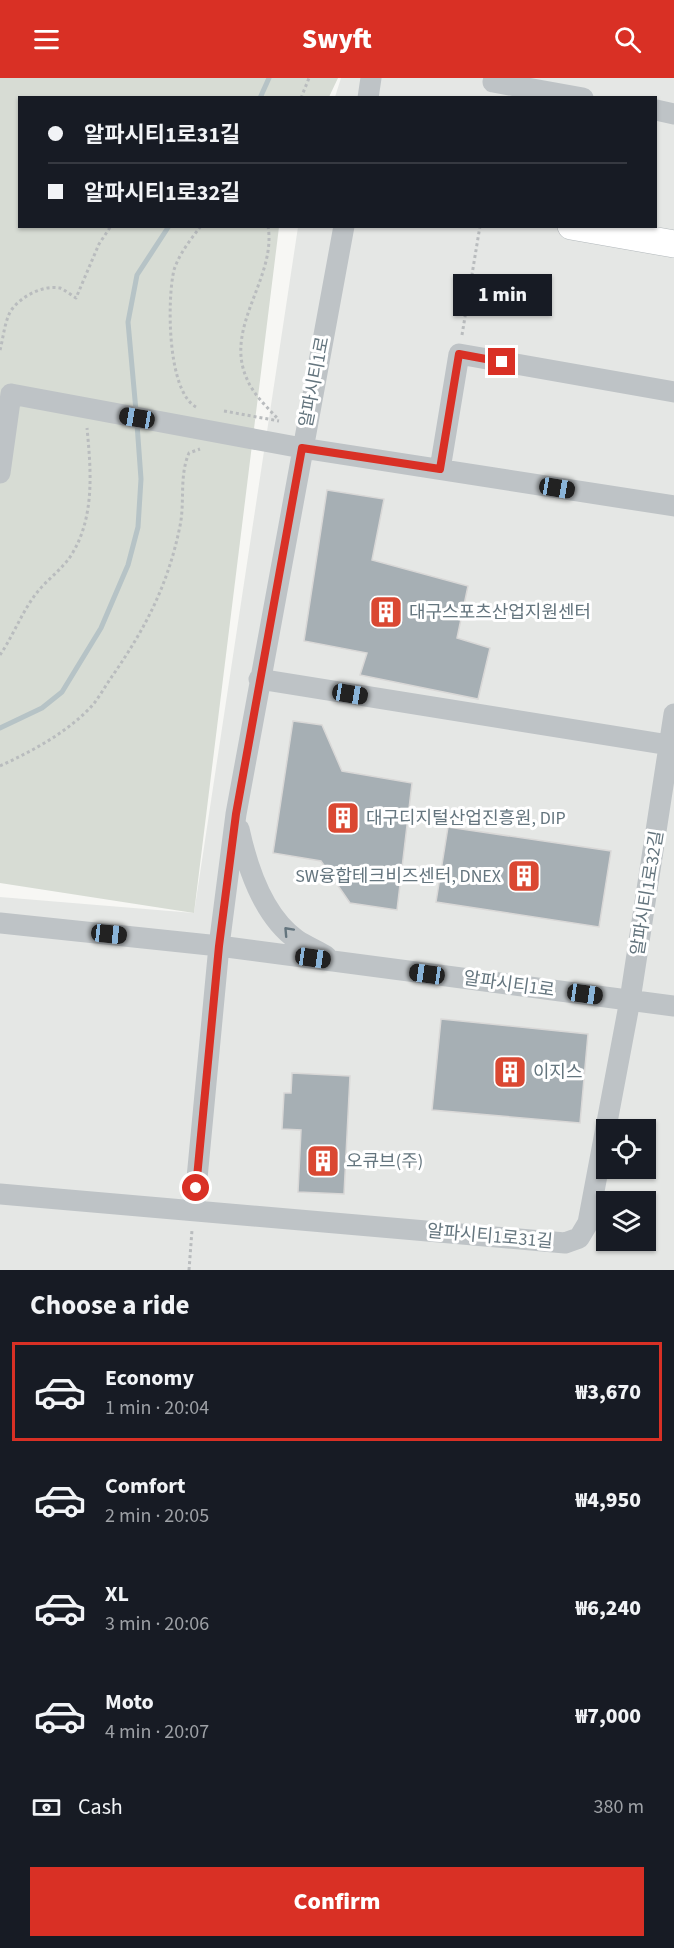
<!DOCTYPE html>
<html lang="en">
<head>
<meta charset="utf-8">
<style>
	:root { --surface:#171b24; --page:#242831; --text:#f1f3f6; --muted:#9ea1a6; --line:#363941; --accent:#d93025 }
	body { margin:0; font-family:"Source Sans 3","Noto Sans KR",sans-serif; background:var(--page); color:var(--text); height:100vh; display:flex; flex-direction:column; font-size:22px; white-space:nowrap }
	* { box-sizing:border-box; margin:0 }
	p { font-size:20px; color:var(--muted) }
	.icon { flex:none; width:33px; height:33px; fill:none; stroke:currentColor; stroke-width:2; stroke-linecap:round; stroke-linejoin:round }
	.map { position:relative; height:1192px; overflow:hidden }
	.panel { display:flex; flex-direction:column; background:var(--surface); flex:1 }
	.panel>* { flex:none }
	.banner { position:absolute; left:18px; top:18px; width:639px; height:132px; border-radius:0px; box-shadow:0 2px 4px #0004; display:grid; align-content:center; height:132px; padding:0 30px; background:var(--surface) }
	.buttons { position:absolute; left:596px; top:1041px; display:grid; gap:12px }
	.buttons a { display:grid; place-items:center; width:60px; height:60px; border-radius:0px; background:var(--surface); box-shadow:0 2px 4px #0004; font-size:30px }
	.end { position:absolute; width:27px; height:27px; margin:-14px; border:8px solid #d93025; background:#fff; box-shadow:0 0 0 3px #fff }
	.from { border-radius:50% }
	.bubble { position:absolute; height:42px; border-radius:0px; background:var(--surface); box-shadow:0 2px 4px #0004; font-size:20px; font-weight:800; line-height:42px; text-align:center }
	.car { position:absolute; width:18px; height:36px; margin:-18px -9px; border-radius:8px; box-shadow:0 0 4px 2px #0007; background:linear-gradient(#222 24%,#8ab4d8 0 40%,#222 0 76%,#8ab4d8 0 86%,#222 0) }
	.banner b { display:flex; align-items:center; gap:21px; height:57px; font-size:22px }
	.banner b+b { border-top:2px solid var(--line) }
	.banner i { width:15px; height:15px; background:var(--text) }
	ul { padding:0; list-style:none }
	li { display:flex; align-items:center; gap:18px; height:99px; margin:0 12px 9px; padding:0 18px; border:3px solid transparent; border-radius:0px }
	li div { flex:1 }
	li b { display:block; font-size:22px }
	li em { font-style:normal; font-weight:800 }
	li.current { border-color:var(--accent) }
	li>.icon { width:54px; height:54px; stroke-width:1.5 }
	h2 { padding:0 30px; font-size:27px; line-height:72px }
	.pay { display:flex; align-items:center; gap:15px; height:66px; padding:0 30px; font-size:22px }
	.pay p { margin-inline-start:auto }
	.button { display:flex; gap:12px; margin-top:auto; padding:12px 30px }
	.button a { flex:1; height:69px; border-radius:0px; background:var(--accent); color:#fff; font-size:24px; font-weight:800; line-height:69px; text-align:center }
	header { display:flex; justify-content:space-between; align-items:center; height:78px; padding:0 30px; background:var(--accent); color:#fff; font-size:27px; font-weight:800 }
	.map>svg:first-child { display:block }
</style>
</head>
<body>
<header><svg class="icon" aria-label="menu" viewBox="0 0 24 24"><path d="M4 6h16M4 12h16M4 18h16"/></svg>Swyft<svg class="icon" aria-label="search" viewBox="0 0 24 24"><circle cx="10" cy="10" r="6"/><path d="M15 15l6 6"/></svg></header>
<div class="map">
<svg width="674" height="1192" viewBox="0 0 674 1192">
	<rect width="100%" height="100%" fill="#f7f7f4"/>
	<!-- built -->
	<path fill="#e5e7e5" fill-rule="evenodd" d="M341 0H674V1192H0V819L194 835 298 149 656 148V20L335 19ZM606 1052H645V1090H606ZM606 1124H645V1162H606Z"/>
	<!-- green -->
	<path fill="#d7dcd4" d="M0 0H338L329 19 20 20V148L279 149 194 835 0 805Z"/>
	<g fill="none" stroke-linecap="round" stroke-linejoin="round">
		<!-- stream -->
		<path stroke="#b6c3c6" stroke-width="5" d="M260 20 269 0
			M136 333 128 244 137 197 169 148
			M0 650 42 630 62 614 101 550 128 487 138 449 141 401 137 346"/>
	</g>
	<!-- building -->
	<path fill="#a6afb4" stroke="#d9d8d7" stroke-width="1.5" d="M327 412 384 421 372 482 468 508 457 560 490 570 478 621 360 597 367 575 304 563Z
		M293 643 322 647 342 693 412 705 397 832 350 825 321 783 273 775Z
		M448 749 611 773 599 849 436 824Z
		M441 941 588 956 580 1045 432 1032Z
		M292 995 350 998 344 1116 298 1114 301 1052 282 1051 284 1015H291Z"/>
	<g fill="none" stroke-linecap="round" stroke-linejoin="round">
		<!-- major casing -->
		<g stroke="#b2b8bb" stroke-width="28">
			<path id="major" d="M571 148 674 166"/>
		</g>
		<!-- path -->
		<path stroke="#b9bcbe" stroke-width="3" stroke-dasharray="3 3" stroke-linecap="butt" d="M301 20 309 0
			M268 148C277 200 223 249 247 301 253 316 267 329 278 341
			M462 257 480 148
			M0 272C3 261 4 249 8 239 13 222 42 206 60 210 65 212 71 217 76 220L99 166 111 148
			M196 329C167 313 167 221 174 192 179 176 191 161 201 148
			M224 333 279 343
			M0 577C13 558 21 536 35 517 46 502 62 492 72 476 95 438 91 392 87 350
			M0 688C32 673 63 657 89 631 98 622 105 608 113 597 146 549 168 507 180 448 185 424 179 398 189 375L200 371
			M189 1192 192 1152"/>
		<!-- minor -->
		<path stroke="#bec3c6" stroke-width="21" d="M494 0 493 4 583 20
			M368 20 371 0
			M656 32 674 36
			M440 391 459 276 674 314
			M0 395 11 316 302 370 674 428
			M259 601 669 667
			M239 751C247 788 263 838 297 862 306 868 316 872 326 878
			M0 845 219 868 674 928
			M0 1116 565 1165 579 1160 588 1145 630 922 674 636
			M194 1132 219 868 236 736 344 148"/>
		<!-- major -->
		<use href="#major" stroke="#fff" stroke-width="27"/>
	</g>
	<!-- one-way arrows -->
	<defs><path id="oneway-chevron" d="M-2-3.5L2.5 0L-2 3.5" fill="none" stroke-width="1.6" stroke-linecap="round" stroke-linejoin="round" transform="scale(1.5)"/></defs>
	<use stroke="#64757e" href="#oneway-chevron" transform="translate(288 853) rotate(-133)"/>
	<g fill="none" stroke-linecap="round" stroke-linejoin="round">
		<!-- route -->
		<path stroke="#d93025" stroke-width="8" d="M196 1110 219 868 236 736 302 370 440 391 459 276 502 284"/>
	</g>
	<!-- icons -->
	<defs>
		<g id="building-square" transform="scale(1.725)"><rect x="-9" y="-9" width="18" height="18" rx="4" fill="#da4832" stroke="#fff"/><path d="M-4-6H4V6H1V3H-1V6H-4ZM-2.5-4.3h1.7v1.8h-1.7ZM.8-4.3h1.7v1.8H.8ZM-2.5-1h1.7V.8h-1.7ZM.8-1h1.7V.8H.8Z" fill="#fff"/></g>
	</defs>
	<g fill-rule="evenodd">
		<use href="#building-square" x="386" y="534"/>
		<use href="#building-square" x="343" y="740"/>
		<use href="#building-square" x="524" y="798"/>
		<use href="#building-square" x="510" y="994"/>
		<use href="#building-square" x="323" y="1083"/>
	</g>
	<g text-anchor="middle" stroke-width="6" stroke-linejoin="round" paint-order="stroke">
		<!-- street labels -->
		<g font-size="18" fill="#64757e" stroke="#fff">
			<text transform="translate(314 304) rotate(-79)" y="6">알파시티1로</text>
			<text transform="translate(647 815) rotate(-81)" y="6">알파시티1로32길</text>
			<text transform="translate(509 906) rotate(8)" y="6">알파시티1로</text>
			<text transform="translate(490 1158) rotate(5)" y="6">알파시티1로31길</text>
		</g>
		<!-- poi labels -->
		<g font-size="18" fill="#64757e" stroke="#fff" text-anchor="start">
			<text x="409" y="540">대구스포츠산업지원센터</text>
			<text x="366" y="746">대구디지털산업진흥원, DIP</text>
			<text x="501" y="804" text-anchor="end">SW융합테크비즈센터, DNEX</text>
			<text x="533" y="1000">이지스</text>
			<text x="346" y="1089">오큐브(주)</text>
		</g>
	</g>
</svg>
<div class="buttons">
<a><svg class="icon" aria-label="locate" viewBox="0 0 24 24"><circle cx="12" cy="12" r="6"/><path d="M12 2v4M12 18v4M2 12h4M18 12h4"/></svg></a>
<a><svg class="icon" aria-label="layers" viewBox="0 0 24 24"><path d="M12 4l9 5-9 5-9-5zM3 14l9 5 9-5"/></svg></a>
</div>
<i class="end from" style="left:196px;top:1110px"></i>
<i class="end" style="left:502px;top:284px"></i>
<div class="bubble" style="left:453px;top:196px;width:99px">1 min</div>
<i class="car" style="left:137px;top:340px;rotate:280deg"></i>
<i class="car" style="left:557px;top:410px;rotate:99deg"></i>
<i class="car" style="left:350px;top:616px;rotate:99deg"></i>
<i class="car" style="left:109px;top:856px;rotate:96deg"></i>
<i class="car" style="left:313px;top:880px;rotate:98deg"></i>
<i class="car" style="left:427px;top:896px;rotate:278deg"></i>
<i class="car" style="left:585px;top:916px;rotate:98deg"></i>
<div class="banner">
<b><i class="from"></i>알파시티1로31길</b>
<b><i></i>알파시티1로32길</b>
</div>
</div>
<section class="panel">
<h2>Choose a ride</h2>
<ul>
<li class="current"><svg class="icon" aria-label="car" viewBox="0 0 24 24"><path d="M5 17H2v-5l4-1 3-4h7l3 4 3 1v5h-3M9 17h6M6 11h13"/><circle cx="7" cy="17" r="2"/><circle cx="17" cy="17" r="2"/></svg><div><b>Economy</b><p>1 min · 20:04</p></div><em>₩3,670</em></li>
<li><svg class="icon" aria-label="car" viewBox="0 0 24 24"><path d="M5 17H2v-5l4-1 3-4h7l3 4 3 1v5h-3M9 17h6M6 11h13"/><circle cx="7" cy="17" r="2"/><circle cx="17" cy="17" r="2"/></svg><div><b>Comfort</b><p>2 min · 20:05</p></div><em>₩4,950</em></li>
<li><svg class="icon" aria-label="car" viewBox="0 0 24 24"><path d="M5 17H2v-5l4-1 3-4h7l3 4 3 1v5h-3M9 17h6M6 11h13"/><circle cx="7" cy="17" r="2"/><circle cx="17" cy="17" r="2"/></svg><div><b>XL</b><p>3 min · 20:06</p></div><em>₩6,240</em></li>
<li><svg class="icon" aria-label="car" viewBox="0 0 24 24"><path d="M5 17H2v-5l4-1 3-4h7l3 4 3 1v5h-3M9 17h6M6 11h13"/><circle cx="7" cy="17" r="2"/><circle cx="17" cy="17" r="2"/></svg><div><b>Moto</b><p>4 min · 20:07</p></div><em>₩7,000</em></li>
</ul>
<div class="pay"><svg class="icon" aria-label="cash" viewBox="0 0 24 24"><path d="M3 7h18v10H3z"/><circle cx="12" cy="12" r="2"/></svg>Cash<p>380 m</p></div>
<div class="button"><a>Confirm</a></div>
</section>
</body>
</html>
